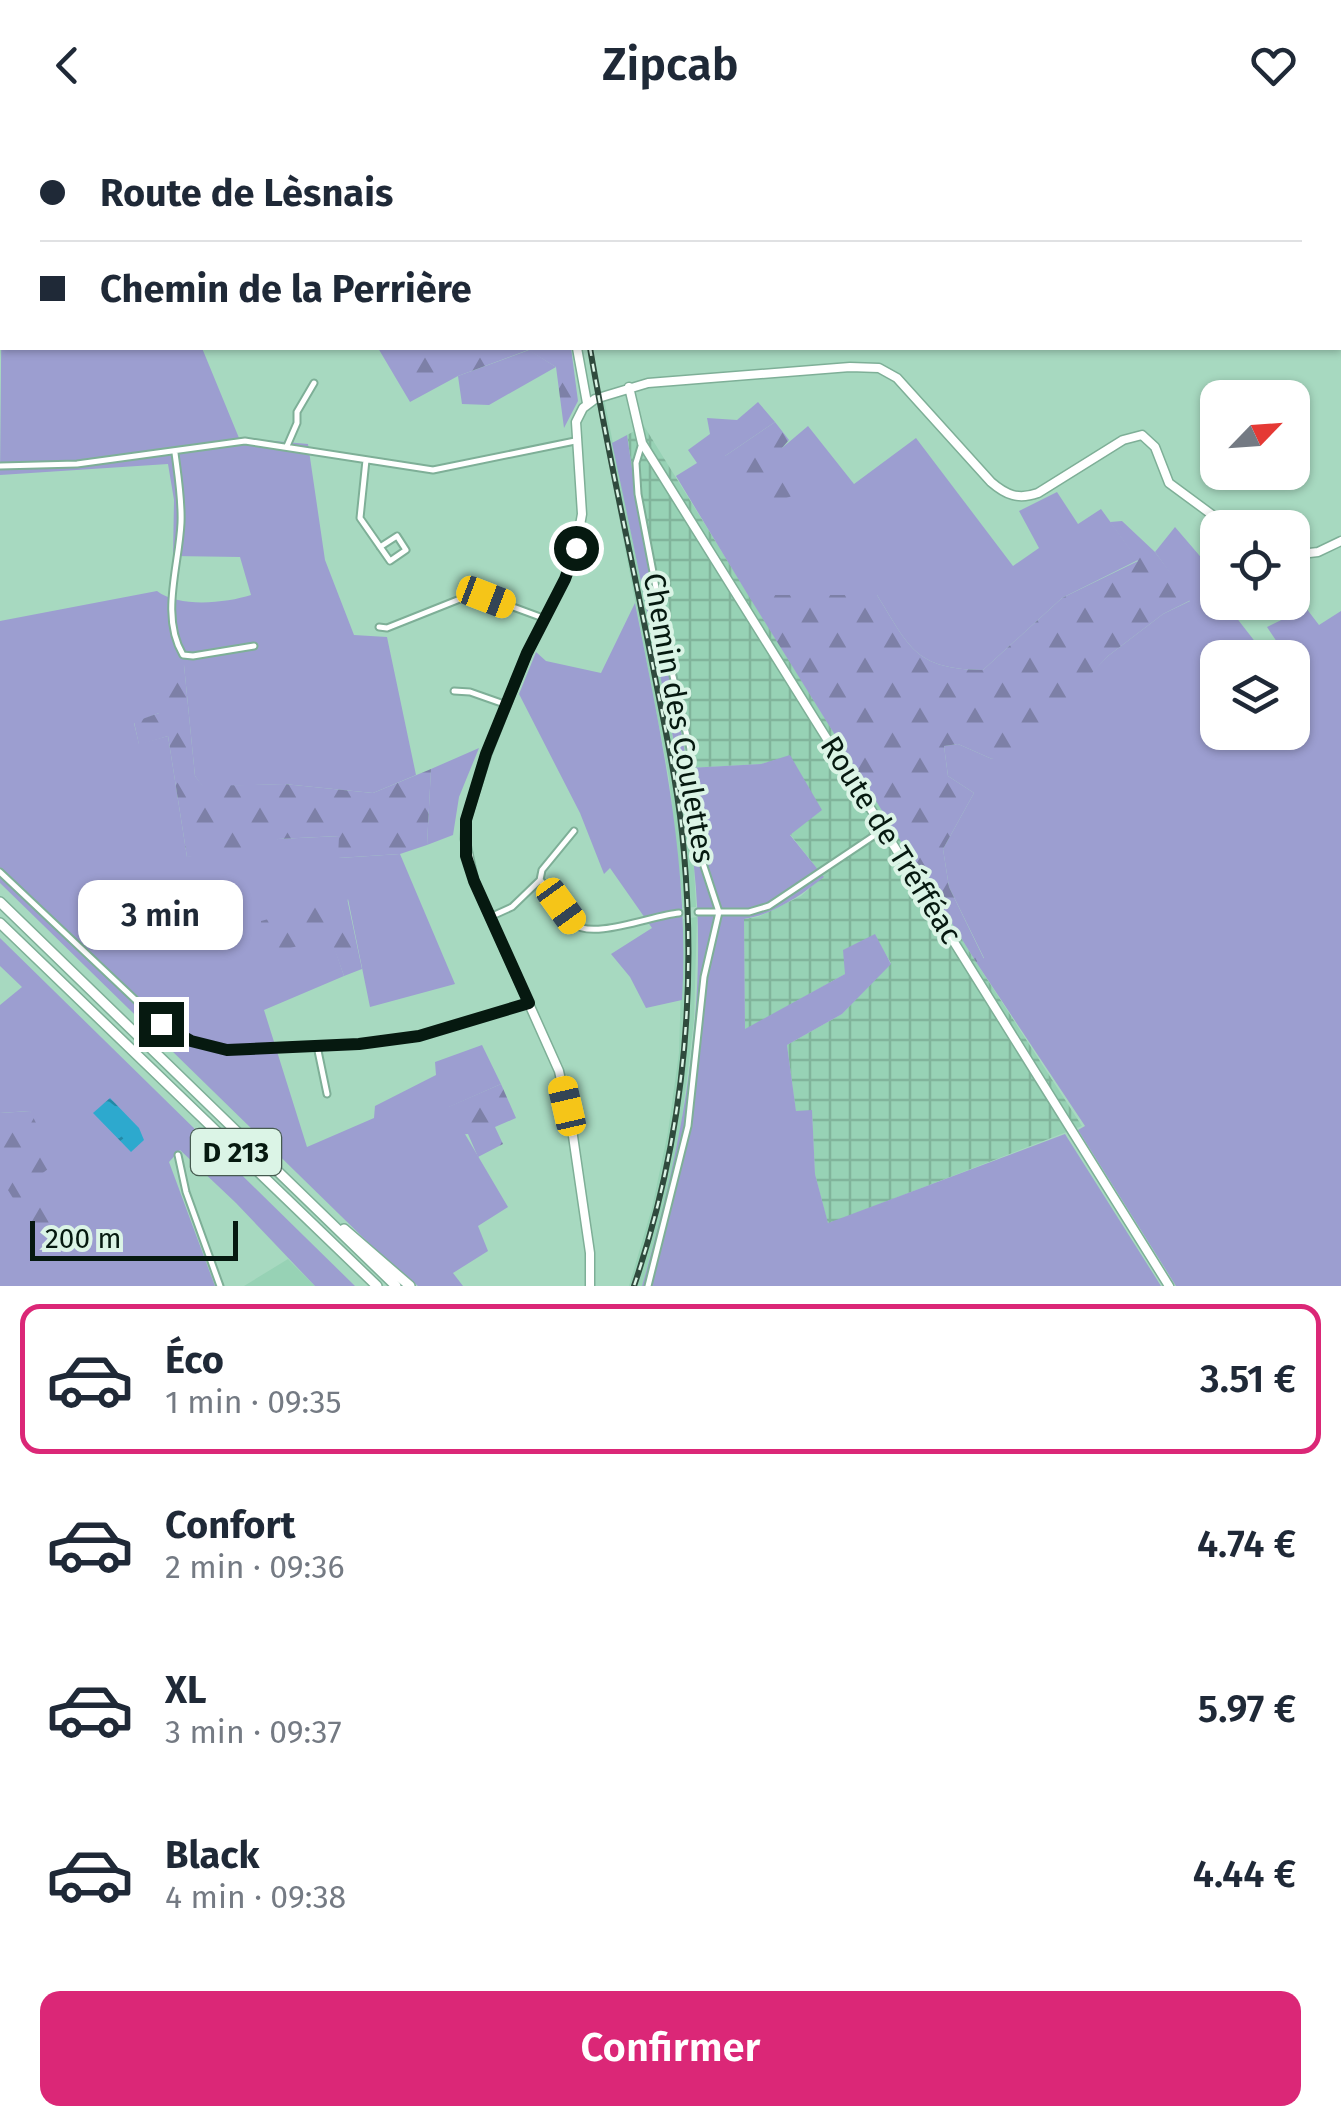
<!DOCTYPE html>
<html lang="fr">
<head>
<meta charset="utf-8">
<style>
	:root { --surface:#fff; --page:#f2f2f3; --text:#1f2937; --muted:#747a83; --line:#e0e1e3; --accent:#db2777 }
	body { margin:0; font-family:"Fira Sans",sans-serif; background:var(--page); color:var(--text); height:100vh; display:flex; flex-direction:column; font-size:38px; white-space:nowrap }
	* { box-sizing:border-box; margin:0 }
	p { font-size:32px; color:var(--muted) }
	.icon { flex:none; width:55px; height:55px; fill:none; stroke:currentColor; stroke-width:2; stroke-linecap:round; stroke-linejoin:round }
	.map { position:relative; height:1156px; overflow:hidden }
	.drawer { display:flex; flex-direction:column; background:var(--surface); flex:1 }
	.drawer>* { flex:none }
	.banner { position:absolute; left:0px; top:0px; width:1342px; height:220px; box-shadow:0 2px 8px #0004; display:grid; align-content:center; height:220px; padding:0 40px; background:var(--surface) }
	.needle { width:65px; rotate:65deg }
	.fabs { position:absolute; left:1200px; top:250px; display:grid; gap:20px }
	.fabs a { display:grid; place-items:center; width:110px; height:110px; border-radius:20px; background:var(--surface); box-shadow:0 2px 8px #0004; font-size:50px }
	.scale { position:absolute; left:30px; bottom:25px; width:208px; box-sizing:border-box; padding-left:10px; border:5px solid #061910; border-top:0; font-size:28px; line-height:35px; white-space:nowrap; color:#061910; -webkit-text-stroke:8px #dbf4e6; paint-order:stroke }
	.end { position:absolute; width:45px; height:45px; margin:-22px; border:12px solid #061910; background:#fff; box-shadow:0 0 0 5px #fff }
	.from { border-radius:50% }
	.bubble { position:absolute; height:70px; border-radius:20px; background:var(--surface); box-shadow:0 2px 8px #0004; font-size:32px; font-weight:600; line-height:70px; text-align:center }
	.car { position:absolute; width:30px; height:60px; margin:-30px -15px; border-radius:12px; box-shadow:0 0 8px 2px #0007; background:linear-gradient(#f5c518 24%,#345 0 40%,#f5c518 0 76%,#345 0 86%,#f5c518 0) }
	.banner b { display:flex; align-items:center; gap:35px; height:95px; font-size:38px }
	.banner b+b { border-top:2px solid var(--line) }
	.banner i { width:25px; height:25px; background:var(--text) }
	ul { padding:18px 0 0; list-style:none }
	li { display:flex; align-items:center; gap:30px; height:150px; margin:0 20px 15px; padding:0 20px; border:5px solid transparent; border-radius:20px }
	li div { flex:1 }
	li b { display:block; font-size:38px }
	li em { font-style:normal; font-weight:600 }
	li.current { border-color:var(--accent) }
	li>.icon { width:90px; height:90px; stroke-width:1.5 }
	.button { display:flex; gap:20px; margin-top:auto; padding:20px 40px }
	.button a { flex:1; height:115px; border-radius:20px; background:var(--accent); color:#fff; font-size:40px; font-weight:600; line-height:115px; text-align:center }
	header { display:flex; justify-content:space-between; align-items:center; height:130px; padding:0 40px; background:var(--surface); font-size:45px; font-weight:600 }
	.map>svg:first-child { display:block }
</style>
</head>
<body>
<header><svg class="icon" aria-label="back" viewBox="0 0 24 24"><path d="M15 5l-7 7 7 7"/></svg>Zipcab<svg class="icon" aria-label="heart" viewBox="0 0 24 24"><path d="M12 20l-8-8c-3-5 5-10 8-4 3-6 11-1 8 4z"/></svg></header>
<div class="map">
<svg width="1341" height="1156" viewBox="0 0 1341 1156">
	<defs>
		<pattern id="industrial-grid" width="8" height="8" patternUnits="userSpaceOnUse" patternTransform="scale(2.5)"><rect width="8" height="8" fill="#97d2b5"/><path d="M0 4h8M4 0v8" fill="none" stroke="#81b49b"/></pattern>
		<pattern id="forest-firs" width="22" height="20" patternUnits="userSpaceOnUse" patternTransform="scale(2.5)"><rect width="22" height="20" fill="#9c9ed0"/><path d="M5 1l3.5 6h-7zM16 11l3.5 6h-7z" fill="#7d80a7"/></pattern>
		<pattern id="water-ripples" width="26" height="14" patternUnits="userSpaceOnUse" patternTransform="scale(2.5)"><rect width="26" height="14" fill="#2da9ce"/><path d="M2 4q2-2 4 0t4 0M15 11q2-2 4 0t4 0" fill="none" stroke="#2489a6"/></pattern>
	</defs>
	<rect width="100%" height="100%" fill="#a7d9c0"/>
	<!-- built -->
	<path fill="#97d2b5" d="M604 269 678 634 694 738 696 777 683 778 669 648 597 272Z
		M697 787 694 890 681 997 671 1049 643 1153 642 1156H629L652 1078 668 1002 679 923 683 789Z
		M288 1129 315 1156H244Z"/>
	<!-- industrial -->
	<path fill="url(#industrial-grid)" d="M644 296 976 832 1082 996 828 1094 815 1044 812 981 796 982 787 915 842 884 891 833 874 805 845 844 745 900 744 789 758 787 801 766 823 746 790 704V626L761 634 688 638 637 372 627 305Z"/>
	<!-- grass -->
	<path fill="#9c9ed0" d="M877 0H1340L1341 2V138L1340 2Z
		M2 131V218H202L239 308 308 314 325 430 354 505 387 507 416 645 373 663 284 654 203 657 195 646 184 535 159 583 134 593 139 614 168 606 187 727 278 709 340 706 339 728 400 724 455 854 370 877 348 769 331 807 344 846 264 880 307 1017 374 988 375 976 436 945 435 932 482 915 501 954 449 977 508 1077 478 1096 488 1121 453 1143 463 1156H418L385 1129 0 753V491L157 461C179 478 226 473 251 465L240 427 173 426 174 370 168 334 0 345Z
		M529 220 556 237 489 275 462 274 458 246Z
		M758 272 775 292 725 326 782 318 808 296 854 354 916 308 1013 436 1039 418 1019 381 1057 362 1078 394 1101 379 1138 430 1062 468 983 540C915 539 910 518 877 465H748L676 346 697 333 688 320 710 304 707 288 737 290Z
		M627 305 637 372 688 638 761 634 790 625 822 680 790 705 824 747C800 766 774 784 744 789L745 899 845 844 843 820 875 804 891 834 842 884 787 915 796 981 812 980 815 1044 828 1093 1065 1004 1161 1156H642C681 1022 709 877 694 737 688 674 674 612 661 550 645 471 629 392 612 313Z
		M1175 397 1217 446 1218 472 1225 473 1267 527 1218 528V602H1292V528L1287 527 1267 497 1306 478 1319 495 1341 481V1156H1176L1078 1000 1085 996 976 832 984 828 949 757 943 719 974 663 948 646 944 616 958 614 992 629 1071 564 1108 526 1163 484 1190 471 1155 422Z
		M635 473C661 605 690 735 682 870L646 878 630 847 611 824 652 798 610 738 604 744 580 683 519 564 536 522 546 531 601 543Z
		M479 618 459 667 453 705 427 715 431 639Z
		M0 808 355 1156H315L236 1073 180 1020 169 1032 215 1156H0V1047L40 1044 30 981 0 983V875L22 857 0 836Z"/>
	<!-- forest -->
	<path fill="url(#forest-firs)" d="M378 218H571L578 271 564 298 556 237 528 220 458 246 410 272Z
		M775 292 789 310 782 318 811 359 762 377 725 326Z
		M1122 391 1155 422 1191 470 1163 484 1108 526 1023 617 992 629 958 614 944 616 948 646 974 663 943 719 949 757 984 829 976 832 748 465H877C910 518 915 539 983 540L1062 468 1138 431 1110 392Z
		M184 535 195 646 203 656 284 654 373 663 431 639 427 715 400 724 338 728 339 706 278 709 260 723 187 727 168 606 139 615 134 592 159 583 162 540Z
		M347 768 362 839 344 846 330 807 262 826 261 791Z
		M501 954 516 988 495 997 503 1014 478 1027 468 1004 455 1005 448 977Z
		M30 981 56 1033 40 1045 78 1106 46 1122 0 1047V983Z"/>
	<!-- water -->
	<path fill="url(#water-ripples)" d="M110 968 139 998 144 1010 131 1022 93 983Z"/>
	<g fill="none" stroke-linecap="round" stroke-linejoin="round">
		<!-- minor casing -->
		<g stroke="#7eaf97" stroke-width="9">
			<path id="minor" d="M57 2 58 0
				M0 101 2 99
				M642 313 636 333 638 364 673 546 690 619 691 663 697 715 719 782 704 847 688 996 648 1156
				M287 316 297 293V282L314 253
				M175 323C178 346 182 370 181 393 179 436 160 486 183 525L193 526 254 516
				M366 330 360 388 390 431 406 420 397 406 380 417
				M0 336 77 334 245 311 433 340 575 311
				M379 497 387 498 470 465 486 467 543 488
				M454 561 470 562 507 575
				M0 742 161 894 191 911 227 920 359 914 419 906 529 873
				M540 750 542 740 574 701
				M698 782H749L769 776 884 699
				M490 787 512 777 540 750C554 762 561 779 573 793 590 811 653 785 679 783
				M317 916 327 964
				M178 1025 186 1062 220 1156"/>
		</g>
		<!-- tertiary casing -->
		<g stroke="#7eaf97" stroke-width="11">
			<path id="tertiary" d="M563 0 564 2
				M577 218 587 273
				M629 257 642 313 1169 1156
				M1292 425 1318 422 1341 411
				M590 1156V1123L573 1006 559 941 474 751 465 709 466 690 487 624 527 523 565 449 576 418 582 384 576 292 583 278 595 269 648 253 850 237 879 238 897 248 991 352C1006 365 1018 370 1038 363L1123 310 1142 305 1155 317 1169 353 1230 398"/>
		</g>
		<!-- trunk casing -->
		<g stroke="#7eaf97" stroke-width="12">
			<path id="trunk" d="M0 772 396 1156
				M0 793 377 1156
				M344 1099 410 1156"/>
		</g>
		<!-- minor -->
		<use href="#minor" stroke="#fff" stroke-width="5"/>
		<!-- tertiary -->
		<use href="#tertiary" stroke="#fff" stroke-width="8"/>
		<!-- trunk -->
		<use href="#trunk" stroke="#fff" stroke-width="9"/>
		<!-- rail casing -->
		<g stroke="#2f4a3d" stroke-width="6">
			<path id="rail" d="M575 0V2
				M590 218C608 324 632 430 653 537 665 599 679 660 684 723 697 870 681 1017 634 1156"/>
		</g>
		<!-- rail -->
		<use href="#rail" stroke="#dbf4e6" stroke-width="2.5" stroke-dasharray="8" stroke-linecap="butt"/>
	</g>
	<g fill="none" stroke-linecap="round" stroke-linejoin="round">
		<!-- route -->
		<path stroke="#061910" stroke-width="12" d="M161 894 191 911 227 920 359 914 419 906 529 873 474 751 466 726V690L486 624 527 523 565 449 576 418"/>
	</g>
	<g text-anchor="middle" stroke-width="8" stroke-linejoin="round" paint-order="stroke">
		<!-- shield labels -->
		<rect fill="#dbf4e6" stroke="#465b50" stroke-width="2.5" x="191" y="999" width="90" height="46" rx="8"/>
		<g font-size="28" font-weight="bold" fill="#061910">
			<text x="236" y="1032">D 213</text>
		</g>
		<!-- street labels -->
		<g font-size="30" fill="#061910" stroke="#dbf4e6">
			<text transform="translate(679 588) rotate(80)" y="10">Chemin des Coulettes</text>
			<text transform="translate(891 710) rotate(58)" y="10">Route de Tréfféac</text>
		</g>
	</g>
</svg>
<div class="fabs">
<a><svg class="needle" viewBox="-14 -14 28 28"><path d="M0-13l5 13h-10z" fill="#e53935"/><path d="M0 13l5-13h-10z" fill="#747a83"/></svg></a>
<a><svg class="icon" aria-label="locate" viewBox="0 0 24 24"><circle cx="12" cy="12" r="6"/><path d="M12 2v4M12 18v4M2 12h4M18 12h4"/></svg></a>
<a><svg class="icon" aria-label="layers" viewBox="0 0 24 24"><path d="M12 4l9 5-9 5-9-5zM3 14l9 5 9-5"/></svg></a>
</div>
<div class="scale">200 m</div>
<i class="end from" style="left:576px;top:418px"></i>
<i class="end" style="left:161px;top:894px"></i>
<div class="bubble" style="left:78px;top:750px;width:165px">3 min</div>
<i class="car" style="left:486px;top:467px;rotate:111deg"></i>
<i class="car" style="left:561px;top:776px;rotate:144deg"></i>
<i class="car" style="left:567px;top:976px;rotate:347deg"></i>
<div class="banner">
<b><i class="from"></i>Route de Lèsnais</b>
<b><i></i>Chemin de la Perrière</b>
</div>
</div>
<section class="drawer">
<ul>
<li class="current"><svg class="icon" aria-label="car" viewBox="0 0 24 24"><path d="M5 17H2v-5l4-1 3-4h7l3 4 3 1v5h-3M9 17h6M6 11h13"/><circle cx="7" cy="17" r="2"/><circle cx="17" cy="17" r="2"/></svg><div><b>Éco</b><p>1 min · 09:35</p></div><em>3.51 €</em></li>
<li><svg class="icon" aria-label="car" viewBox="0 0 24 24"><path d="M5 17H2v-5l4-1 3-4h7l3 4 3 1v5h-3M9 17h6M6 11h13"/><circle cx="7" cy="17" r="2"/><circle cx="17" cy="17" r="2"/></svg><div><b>Confort</b><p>2 min · 09:36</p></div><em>4.74 €</em></li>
<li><svg class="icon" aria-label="car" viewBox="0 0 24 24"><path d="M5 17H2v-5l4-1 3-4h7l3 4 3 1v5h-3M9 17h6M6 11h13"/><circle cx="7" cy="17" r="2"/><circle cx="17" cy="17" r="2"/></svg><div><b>XL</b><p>3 min · 09:37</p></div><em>5.97 €</em></li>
<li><svg class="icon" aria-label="car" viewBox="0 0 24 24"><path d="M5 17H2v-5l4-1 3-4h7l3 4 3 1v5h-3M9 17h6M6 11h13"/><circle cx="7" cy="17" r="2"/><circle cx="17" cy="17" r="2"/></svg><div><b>Black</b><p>4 min · 09:38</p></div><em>4.44 €</em></li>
</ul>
<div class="button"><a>Confirmer</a></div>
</section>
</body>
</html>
